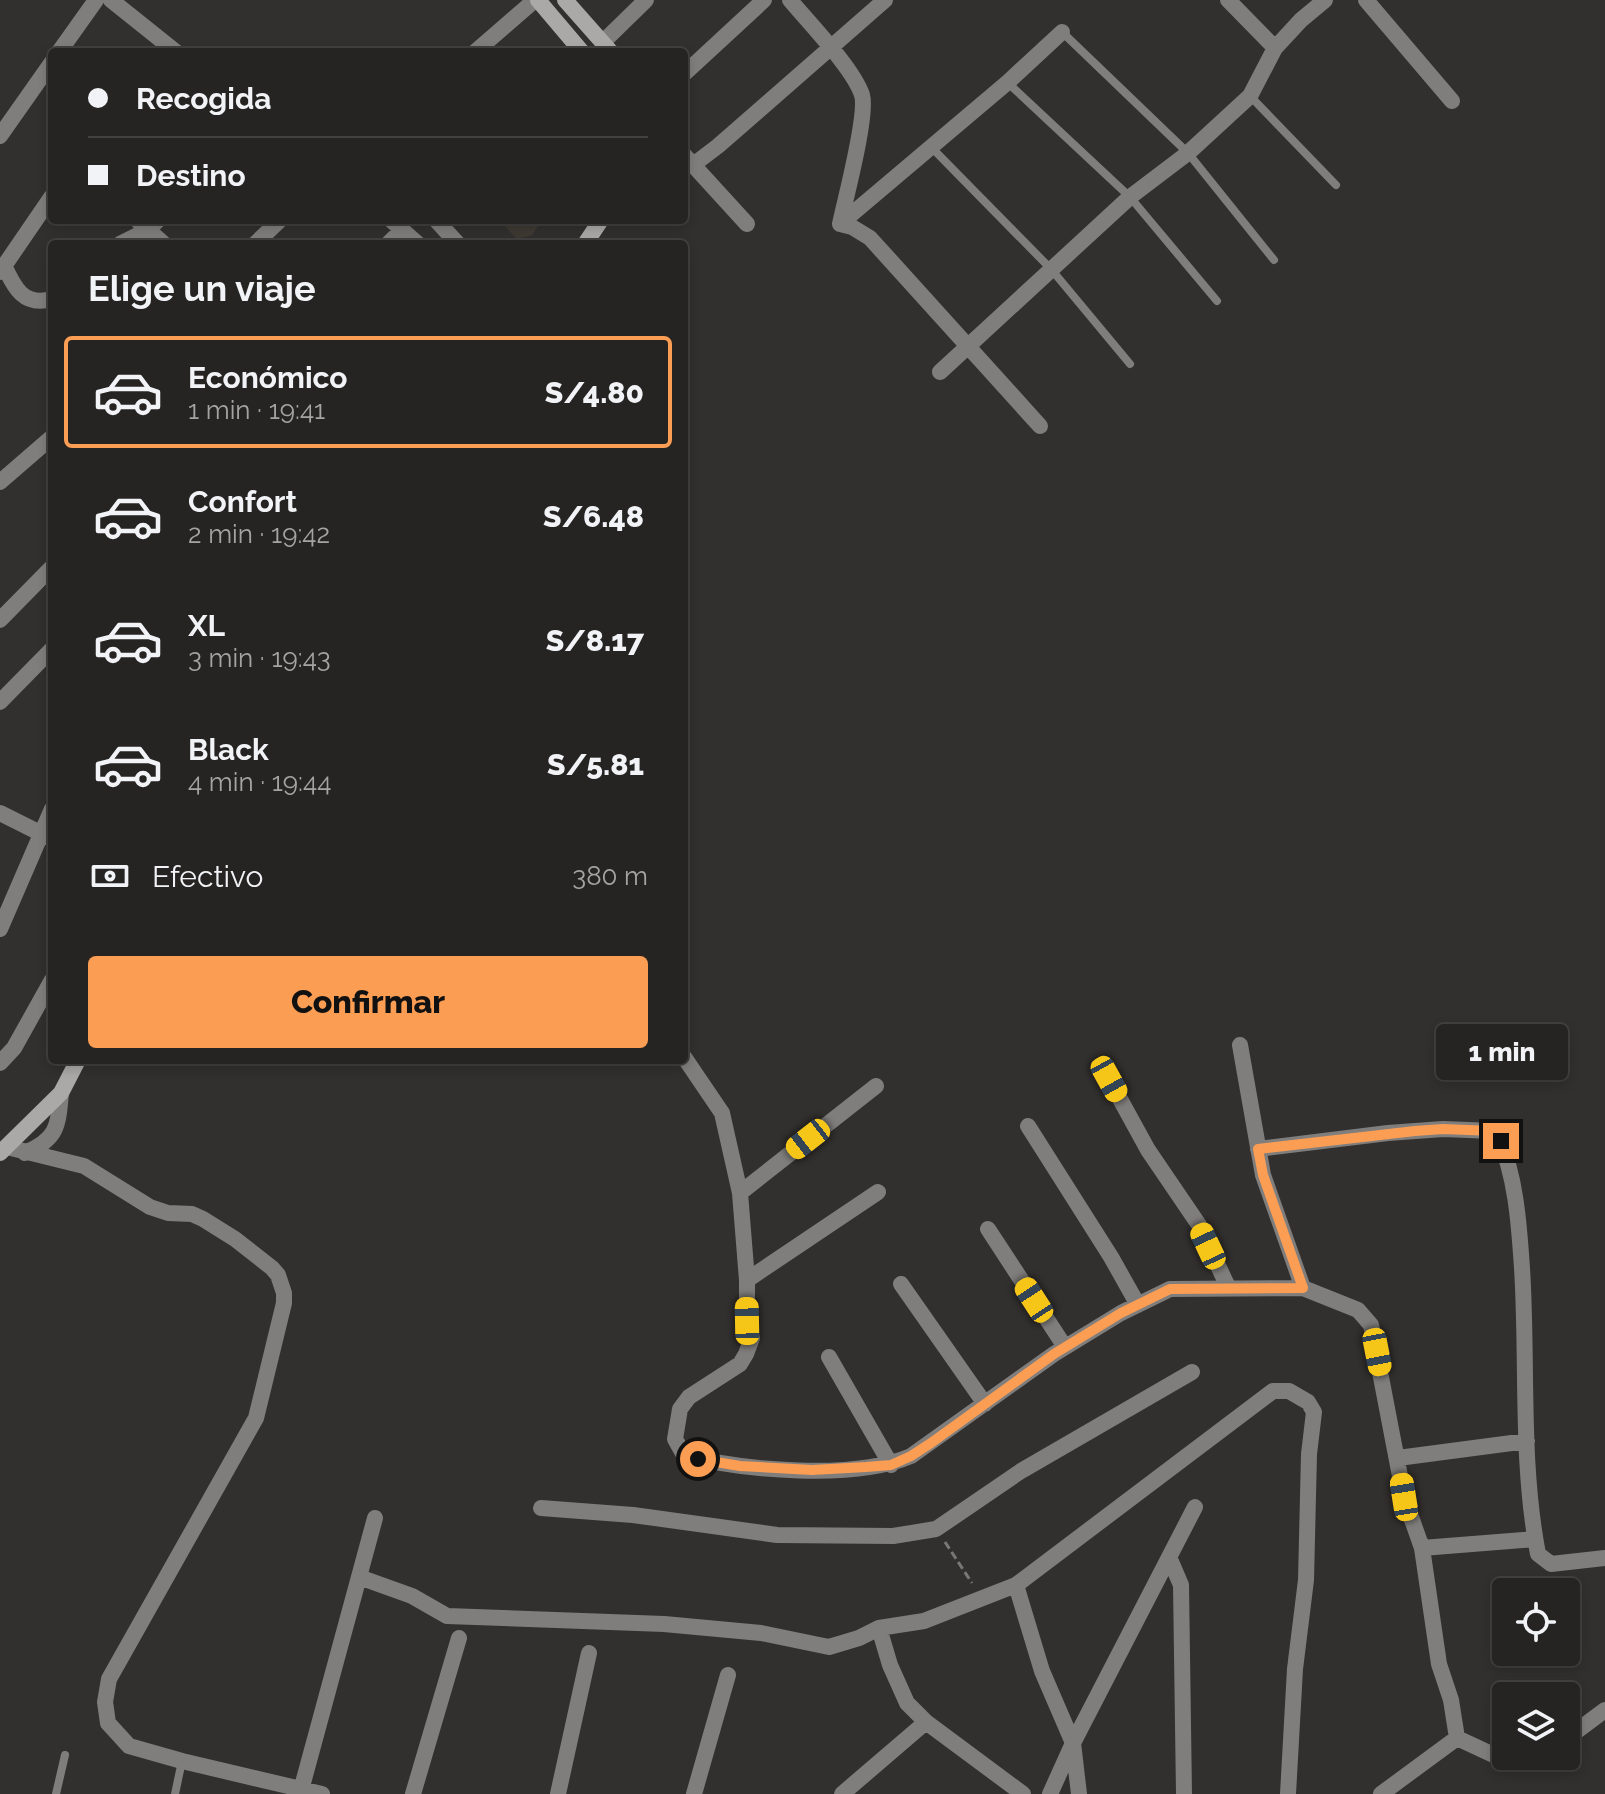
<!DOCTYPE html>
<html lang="es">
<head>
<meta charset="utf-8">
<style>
	:root { --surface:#262422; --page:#32302f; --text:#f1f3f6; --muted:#a4a4a5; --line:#424140; --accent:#fc9d54 }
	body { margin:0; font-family:Raleway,sans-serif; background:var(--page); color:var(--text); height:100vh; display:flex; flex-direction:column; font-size:30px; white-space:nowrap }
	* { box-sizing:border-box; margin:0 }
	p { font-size:26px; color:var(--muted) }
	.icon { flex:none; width:44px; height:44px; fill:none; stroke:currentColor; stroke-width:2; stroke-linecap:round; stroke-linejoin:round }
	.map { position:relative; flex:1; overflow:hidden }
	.drawer { position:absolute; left:48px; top:240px; width:640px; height:824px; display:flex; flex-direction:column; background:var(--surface); border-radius:8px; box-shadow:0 4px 12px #0003,0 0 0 2px var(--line) }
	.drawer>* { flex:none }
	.top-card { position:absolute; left:48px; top:48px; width:640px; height:176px; border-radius:8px; box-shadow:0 4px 12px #0003,0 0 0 2px var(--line); display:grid; align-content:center; height:176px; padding:0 40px; background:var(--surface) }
	.tools { position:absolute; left:1492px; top:1578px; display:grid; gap:16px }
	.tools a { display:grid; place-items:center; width:88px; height:88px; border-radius:8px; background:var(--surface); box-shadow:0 4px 12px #0003,0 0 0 2px var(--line); font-size:40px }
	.end { position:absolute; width:36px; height:36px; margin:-18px; border:10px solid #fc9d54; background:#111; box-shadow:0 0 0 4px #111 }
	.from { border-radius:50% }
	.bubble { position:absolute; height:56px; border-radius:8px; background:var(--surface); box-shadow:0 4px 12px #0003,0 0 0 2px var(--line); font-size:26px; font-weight:800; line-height:56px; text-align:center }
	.car { position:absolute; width:24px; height:48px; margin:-24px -12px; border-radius:10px; box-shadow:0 0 6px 2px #0007; background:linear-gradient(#f5c518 24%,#345 0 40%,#f5c518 0 76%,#345 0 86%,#f5c518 0) }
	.top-card b { display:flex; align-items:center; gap:28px; height:76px; font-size:30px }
	.top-card b+b { border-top:2px solid var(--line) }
	.top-card i { width:20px; height:20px; background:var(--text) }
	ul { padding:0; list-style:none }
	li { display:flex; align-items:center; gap:24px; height:112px; margin:0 16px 12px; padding:0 24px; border:4px solid transparent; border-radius:8px }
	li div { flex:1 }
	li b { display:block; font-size:30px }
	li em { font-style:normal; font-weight:800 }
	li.selected { border-color:var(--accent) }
	li>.icon { width:72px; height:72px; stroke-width:1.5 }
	h2 { padding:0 40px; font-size:36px; line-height:96px }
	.pay { display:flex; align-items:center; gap:20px; height:88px; padding:0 40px; font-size:30px }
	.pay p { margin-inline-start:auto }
	.primary-button { display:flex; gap:16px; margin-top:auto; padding:16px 40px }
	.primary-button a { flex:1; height:92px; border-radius:8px; background:var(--accent); color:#111; font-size:32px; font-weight:800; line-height:92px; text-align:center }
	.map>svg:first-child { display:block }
</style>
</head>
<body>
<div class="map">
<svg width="1605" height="1794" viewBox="0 0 1605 1794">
	<rect width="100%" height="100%" fill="#32302e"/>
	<!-- built -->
	<path fill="#3f3933" d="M499 220H542L532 235 517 239Z"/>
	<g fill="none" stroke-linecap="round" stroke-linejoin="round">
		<!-- path -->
		<path stroke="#7a7876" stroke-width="3" stroke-dasharray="8 4" stroke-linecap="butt" d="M945 1542 972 1583"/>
		<!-- lane -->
		<path stroke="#7f7e7d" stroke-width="8" d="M1062 32 1188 153 1274 260
			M1008 83 1130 197 1217 301
			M1250 96 1336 185
			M932 148 1051 269 1130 364
			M56 1794 65 1755
			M175 1794 182 1761"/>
		<!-- street -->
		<path stroke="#7f7e7d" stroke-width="16" d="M111 0 176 52
			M790 0C809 23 853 68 862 95 868 115 845 200 840 224L852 227 870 238 1040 426
			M1228 0 1275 48
			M1366 0 1452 101
			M603 42 646 0
			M59 52 96 0
			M475 52 535 0
			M684 74 764 0
			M0 136 52 62
			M684 155 747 224
			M693 165 718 146 885 0
			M137 220 164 244
			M391 220 418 244
			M436 220 458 244
			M840 224 1008 82 1062 32
			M120 244 148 230 158 220
			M255 244 280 220
			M388 244 402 230
			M4 265C14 288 24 307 52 299
			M0 272 52 196
			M940 372 1130 197 1188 153 1250 96 1275 48 1301 20 1325 0
			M0 482 52 437
			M0 620 52 567
			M0 702 52 649
			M0 813 52 839
			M0 929 52 809
			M1240 1045 1263 1175 1303 1288
			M684 1057 722 1113 740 1193 747 1280V1321L752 1338 746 1354 740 1364 689 1397 680 1409 675 1439 684 1455C744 1471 855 1480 911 1456L1054 1354 1121 1313 1170 1289 1303 1288 1358 1310 1371 1325 1404 1497 1422 1548 1439 1664 1451 1700 1457 1738 1500 1758 1516 1756
			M0 1063 14 1048 52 980
			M1109 1079 1148 1150 1199 1225 1228 1287
			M1028 1126 1111 1257 1138 1305
			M7 1147 84 1166 150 1207 168 1213 192 1214 203 1219 235 1239 272 1268 278 1275 284 1293V1303L256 1418 109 1679 105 1702 108 1723 129 1746 182 1761 322 1794
			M1258 1149 1388 1133 1443 1129 1494 1131 1498 1136C1516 1176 1519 1224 1522 1268 1528 1363 1520 1460 1538 1554L1551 1564 1605 1558
			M25 1153C58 1139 58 1126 61 1093
			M740 1193 876 1086
			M988 1229 1065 1347
			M747 1280 878 1192
			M901 1284 985 1404
			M829 1357 891 1465
			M1398 1458 1527 1441
			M541 1508 633 1515 777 1535 893 1536 936 1529 1021 1471 1192 1372
			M1422 1548 1535 1539
			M1169 1557 1181 1585 1184 1794
			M359 1577 412 1596 447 1616 664 1624 761 1633 829 1647 859 1638 879 1628 924 1621 1016 1585 1273 1391H1289L1308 1402 1314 1412 1309 1454 1306 1580 1295 1669 1288 1794
			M1016 1585 1042 1671 1073 1743 1079 1794
			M879 1628 890 1665 907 1703 926 1722 1023 1794
			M1566 1739 1605 1710
			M300 1794 375 1518
			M413 1794 459 1638
			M558 1794 589 1653
			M694 1794 728 1675
			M842 1794 926 1722
			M1050 1794 1073 1743 1195 1507
			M1381 1794 1457 1738"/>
		<!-- secondary -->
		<path stroke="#aba9a7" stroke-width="16" d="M538 0 582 52
			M565 0 611 52
			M585 244 601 220
			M0 1153 61 1093 78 1060"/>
	</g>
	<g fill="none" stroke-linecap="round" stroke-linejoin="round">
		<!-- route -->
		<path stroke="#fc9d54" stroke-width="10" d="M698 1459 740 1466 812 1470 866 1467 891 1465 911 1456 931 1443 1054 1354 1121 1313 1170 1289 1303 1288 1263 1175 1258 1149 1415 1131 1443 1129 1494 1131 1501 1141"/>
	</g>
</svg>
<div class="tools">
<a><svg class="icon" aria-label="locate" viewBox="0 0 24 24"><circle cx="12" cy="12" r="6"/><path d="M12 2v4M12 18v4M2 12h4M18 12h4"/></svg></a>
<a><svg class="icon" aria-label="layers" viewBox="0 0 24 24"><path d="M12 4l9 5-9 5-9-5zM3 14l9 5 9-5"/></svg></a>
</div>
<i class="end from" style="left:698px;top:1459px"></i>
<i class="end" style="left:1501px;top:1141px"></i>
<div class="bubble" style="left:1436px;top:1024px;width:132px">1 min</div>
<i class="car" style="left:1109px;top:1079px;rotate:151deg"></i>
<i class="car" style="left:808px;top:1139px;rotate:232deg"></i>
<i class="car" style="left:1208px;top:1246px;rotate:335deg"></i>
<i class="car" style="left:1034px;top:1300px;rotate:327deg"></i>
<i class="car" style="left:747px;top:1321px;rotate:359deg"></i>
<i class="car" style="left:1377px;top:1352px;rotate:169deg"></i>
<i class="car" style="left:1404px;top:1497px;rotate:351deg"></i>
<div class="top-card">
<b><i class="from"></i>Recogida</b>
<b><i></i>Destino</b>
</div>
<section class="drawer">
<h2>Elige un viaje</h2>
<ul>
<li class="selected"><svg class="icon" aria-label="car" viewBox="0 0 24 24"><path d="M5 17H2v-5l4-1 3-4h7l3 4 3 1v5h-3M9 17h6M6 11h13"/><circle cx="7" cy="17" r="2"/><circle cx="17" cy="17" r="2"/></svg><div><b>Económico</b><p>1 min · 19:41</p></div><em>S/4.80</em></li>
<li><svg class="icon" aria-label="car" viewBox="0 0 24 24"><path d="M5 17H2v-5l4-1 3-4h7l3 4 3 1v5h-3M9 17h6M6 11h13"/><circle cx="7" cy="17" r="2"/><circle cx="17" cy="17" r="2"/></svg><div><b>Confort</b><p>2 min · 19:42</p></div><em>S/6.48</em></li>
<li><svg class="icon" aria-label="car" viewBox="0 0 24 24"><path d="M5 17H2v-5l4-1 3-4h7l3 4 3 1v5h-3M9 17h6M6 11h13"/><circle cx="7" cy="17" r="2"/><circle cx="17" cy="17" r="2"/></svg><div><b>XL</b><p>3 min · 19:43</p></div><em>S/8.17</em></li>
<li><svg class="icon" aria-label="car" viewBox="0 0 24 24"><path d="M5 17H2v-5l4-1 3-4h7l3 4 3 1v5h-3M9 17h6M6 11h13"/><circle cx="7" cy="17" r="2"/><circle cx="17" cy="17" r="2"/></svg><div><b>Black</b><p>4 min · 19:44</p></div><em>S/5.81</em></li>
</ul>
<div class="pay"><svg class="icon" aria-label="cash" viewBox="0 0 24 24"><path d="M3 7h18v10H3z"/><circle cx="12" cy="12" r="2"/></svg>Efectivo<p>380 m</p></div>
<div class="primary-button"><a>Confirmar</a></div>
</section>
</div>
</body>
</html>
